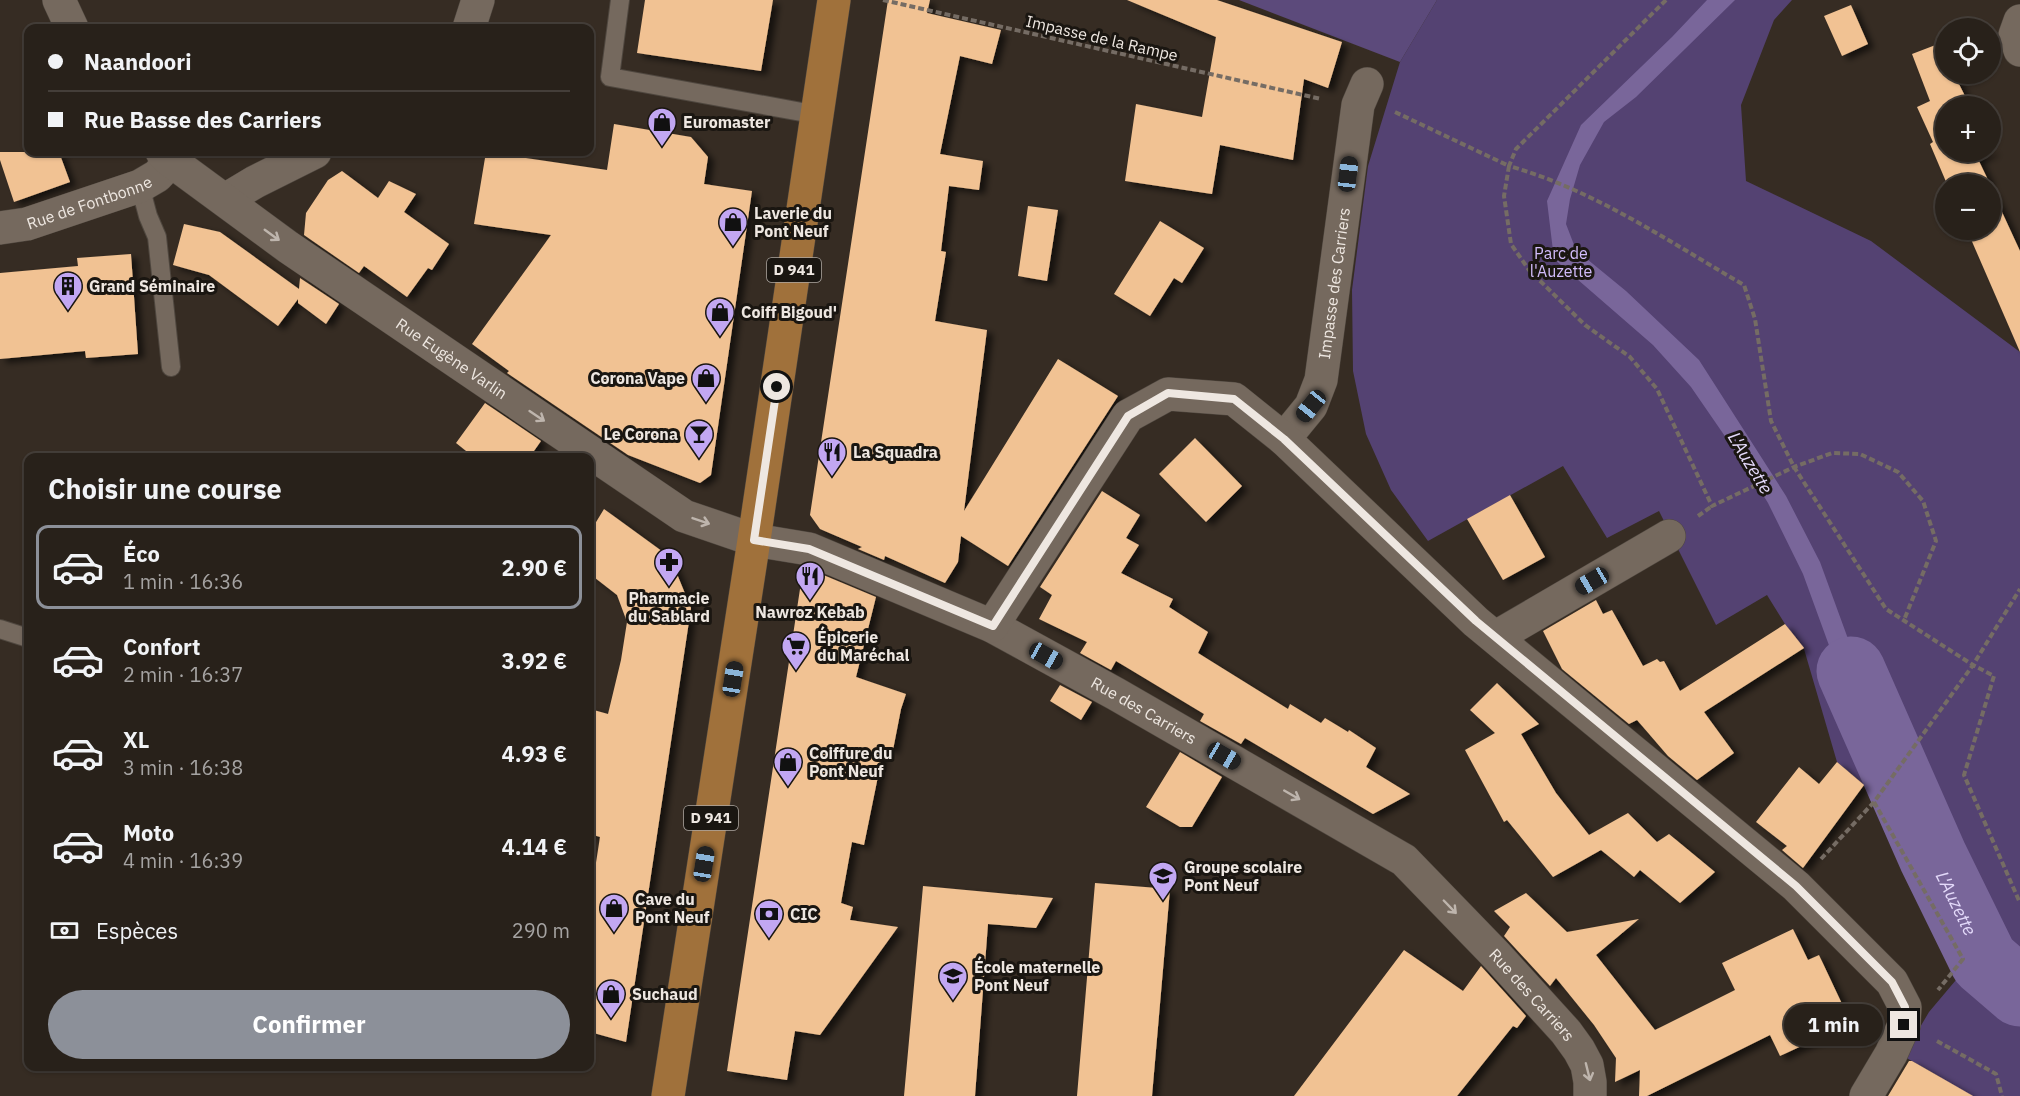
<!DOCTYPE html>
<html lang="fr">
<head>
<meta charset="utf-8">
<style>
	:root { --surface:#28211a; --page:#342e27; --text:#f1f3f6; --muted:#a5a3a2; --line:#443e39; --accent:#8c9099 }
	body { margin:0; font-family:"IBM Plex Sans",sans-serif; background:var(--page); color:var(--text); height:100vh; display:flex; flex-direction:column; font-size:22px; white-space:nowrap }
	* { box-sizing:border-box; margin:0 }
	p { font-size:20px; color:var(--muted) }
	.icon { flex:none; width:33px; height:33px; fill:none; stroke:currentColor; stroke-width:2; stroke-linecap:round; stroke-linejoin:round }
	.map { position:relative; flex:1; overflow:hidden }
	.side { position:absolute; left:24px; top:453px; width:570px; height:618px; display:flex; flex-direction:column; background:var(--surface); border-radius:12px; box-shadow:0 2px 4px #0004,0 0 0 2px var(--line) }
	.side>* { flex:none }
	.top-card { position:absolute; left:24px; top:24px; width:570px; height:132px; border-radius:12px; box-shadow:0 2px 4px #0004,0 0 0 2px var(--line); display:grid; align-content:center; height:132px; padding:0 24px; background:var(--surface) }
	.tools { position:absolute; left:1935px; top:18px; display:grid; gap:12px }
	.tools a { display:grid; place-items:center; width:66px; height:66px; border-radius:50%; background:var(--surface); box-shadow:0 2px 4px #0004,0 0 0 2px var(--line); font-size:30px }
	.end { position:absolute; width:27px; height:27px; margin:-14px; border:8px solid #eee7e1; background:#111; box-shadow:0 0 0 3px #111 }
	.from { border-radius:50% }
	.bubble { position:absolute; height:42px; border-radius:21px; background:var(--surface); box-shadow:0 2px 4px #0004,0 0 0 2px var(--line); font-size:20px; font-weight:700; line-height:42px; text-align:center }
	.car { position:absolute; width:18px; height:36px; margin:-18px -9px; border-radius:8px; box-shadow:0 0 4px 2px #0007; background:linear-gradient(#222 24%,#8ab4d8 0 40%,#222 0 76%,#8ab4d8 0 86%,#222 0) }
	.top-card b { display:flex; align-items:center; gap:21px; height:57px; font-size:22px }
	.top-card b+b { border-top:2px solid var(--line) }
	.top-card i { width:15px; height:15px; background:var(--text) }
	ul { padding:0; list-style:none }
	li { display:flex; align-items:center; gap:18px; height:84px; margin:0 12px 9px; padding:0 12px; border:3px solid transparent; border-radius:12px }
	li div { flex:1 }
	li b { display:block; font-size:22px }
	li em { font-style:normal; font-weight:700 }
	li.current { border-color:var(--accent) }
	li>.icon { width:54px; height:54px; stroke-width:1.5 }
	h2 { padding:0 24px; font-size:27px; line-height:72px }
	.pay { display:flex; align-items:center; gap:15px; height:66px; padding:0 24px; font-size:22px }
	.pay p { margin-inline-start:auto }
	.cta { display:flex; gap:12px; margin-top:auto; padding:12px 24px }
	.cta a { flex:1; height:69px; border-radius:36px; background:var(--accent); color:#fff; font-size:24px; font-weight:700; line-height:69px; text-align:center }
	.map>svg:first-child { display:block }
</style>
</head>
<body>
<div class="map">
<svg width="2020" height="1096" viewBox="0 0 2020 1096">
	<defs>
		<filter id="shadow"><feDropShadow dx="6" dy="4" stdDeviation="3" flood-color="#0009"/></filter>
	</defs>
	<rect width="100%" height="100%" fill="#362c23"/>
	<!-- green -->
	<path fill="#544272" d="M1437 0H1792L1774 20 1741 105 1746 181 1871 241 2020 352V1096H1951L1940 1077 1903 1056 1929 1012 1972 961 1919 879 1898 827 1879 806 1864 785 1837 762 1804 649 1785 624 1767 595 1716 625 1659 511 1607 538 1563 466 1428 541 1391 490 1366 434 1353 371 1352 290 1368 166 1400 62Z"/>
	<!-- forest -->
	<path fill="#5c4a7b" d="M1239 0H1437L1400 62Z"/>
	<!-- water -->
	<path fill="#79669a" d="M1707 0H1735L1636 97 1604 122 1580 165 1570 199 1566 224 1576 250 1626 291 1699 360 1786 496 1820 562 1851 647 1902 751 1877 767 1846 692 1803 574 1768 503 1742 461 1691 387 1653 345 1554 259 1547 201 1581 125 1672 37Z
		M1909 773 1930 839 1994 948 2020 974V1009L1988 985 1919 879 1898 827 1879 806Z"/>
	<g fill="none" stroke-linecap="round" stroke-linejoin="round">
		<!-- river -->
		<path stroke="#79669a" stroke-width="69" id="s1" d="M1851 671 1933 857 1984 961 2020 992"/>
	</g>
	<!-- building -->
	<path fill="#f1c293" filter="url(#shadow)" d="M645 0H773L761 71 637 53Z
		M888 0H930L927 13 1001 30 992 64 960 56 940 154 983 161 979 190 949 186 941 251 946 252 935 321 987 330 964 511 1058 359 1118 396 1008 566 961 536 958 562 945 583 885 556 884 560 858 549 862 547 820 529 810 515Z
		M1127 0H1217L1342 42 1328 88 1304 79 1293 160 1220 145 1212 194 1125 181 1136 104 1202 117 1216 37Z
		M1851 5 1868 44 1842 56 1824 16Z
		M1946 41V74H1954L1970 106H1946V152H1990V148L1993 152 1978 159 1990 184H1947L1930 144 1933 142 1917 107 1930 101 1912 54Z
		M614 124 691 137 708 157 704 184 752 191 711 475 700 483 628 455 507 373 509 371 472 344 551 235 474 224 486 152 607 170Z
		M0 152H59L70 182 14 202 0 160Z
		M342 171 378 198 389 181 416 194 404 212 449 244 432 270 428 268 407 297 364 266 359 273 304 235 306 213 328 180Z
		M1990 186 2020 251V352L1967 230H1990Z
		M1028 206 1058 210 1047 281 1018 276Z
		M1160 221 1204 248 1182 283 1174 278 1150 316 1114 294Z
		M184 224 220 232 299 289 300 278 339 304 326 324 298 303V299L278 326 209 275 173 265Z
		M131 254 138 354 86 358 85 351 0 359V273L78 266 77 258Z
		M485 403 541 441 529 458H475L456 443Z
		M1195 438 1242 486 1206 522 1159 474Z
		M1102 491 1140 515 1126 538 1139 545 1121 573 1173 599 1169 607 1208 632 1198 653 1288 709 1290 704 1321 723 1325 718 1348 732 1349 730 1376 748 1366 767 1410 794 1373 814 1245 738 1241 744 1200 721 1204 714 1116 661 1111 670 1080 653 1087 642 1039 619 1052 595 1040 587Z
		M1510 495 1545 557 1503 580 1467 519Z
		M604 509 670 557 691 608 626 1042 590 1032V901L600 837 590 834V709L608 714 621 660 627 622 617 595 590 574V532Z
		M821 574 876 597 856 677 906 694 901 709 893 750 884 747 864 845 852 842 841 903 853 907 850 920 898 927 820 1035 795 1031 787 1080 727 1071 800 589Z
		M1596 600 1603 614 1612 610 1643 666 1657 659 1660 662 1664 661 1680 691 1785 624 1804 648 1704 712 1734 753 1697 780 1668 756 1637 720 1629 724 1562 669 1543 631Z
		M1497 683 1539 724 1521 734 1556 793 1589 835 1628 813 1657 842 1669 834 1715 872 1680 903 1640 870 1634 877 1601 850 1553 877 1507 820 1504 822 1465 750 1495 733 1470 710Z
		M1060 685 1092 702 1081 720 1050 701Z
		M1180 752 1222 777 1192 827H1180L1146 807Z
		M1837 762 1864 785 1803 868 1782 850 1787 846 1756 822 1799 767 1819 784Z
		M1095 883 1170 889 1152 1096H1077Z
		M923 886 1053 898 1036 928 988 924 975 1096H904Z
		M1526 893 1567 932 1639 919 1596 955 1655 1030 1735 990 1722 963 1793 929 1808 960 1819 955 1851 1023 1780 1056 1770 1035 1647 1096H1639L1640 1070 1615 1082 1616 1058 1594 1025 1556 978 1550 986 1504 936 1510 927 1494 911Z
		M1404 950 1463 991 1481 966 1526 1016 1517 1028 1513 1026 1457 1096H1294Z
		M1909 1061H1912L1973 1096H1888Z"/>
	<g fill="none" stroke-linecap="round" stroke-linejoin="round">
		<!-- service casing -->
		<g stroke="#4f473f" stroke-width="20">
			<path id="service" d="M620 0 610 77 818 115
				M140 186 148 216 157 237 171 367
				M0 629 28 638"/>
		</g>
		<!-- minor casing -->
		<g stroke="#4f473f" stroke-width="34">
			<g id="minor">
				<path d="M2020 21 2015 35 2020 50"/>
				<path d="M469 28 478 0"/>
				<path d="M225 200 255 182 315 152"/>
				<path id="s2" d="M0 228 27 224 140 186 157 176 171 161"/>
				<path id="s3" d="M1284 439 1311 406 1321 380 1358 105 1367 84"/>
				<path id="s4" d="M754 540 809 549 992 626 1116 694 1404 860 1497 956 1566 1032 1579 1050 1587 1065 1590 1082V1096"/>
				<path d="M992 626 1128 416 1168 394 1234 399 1284 439 1476 622 1796 886 1892 982 1905 1007 1904 1025 1891 1054 1866 1096"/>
				<path d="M1496 637 1669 536"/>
			</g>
		</g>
		<!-- tertiary casing -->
		<g stroke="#4f473f" stroke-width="34">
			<g id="tertiary">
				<path d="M59 0 72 28"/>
				<path id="s5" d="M162 152 171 161 288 247 684 516 754 540"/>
			</g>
		</g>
		<!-- primary casing -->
		<g stroke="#4f473f" stroke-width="34">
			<path id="primary" d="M668 1096 754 540 834 0"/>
		</g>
		<!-- path -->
		<path stroke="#756c64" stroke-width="4" stroke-dasharray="6 3" stroke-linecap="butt" d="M883 0 1321 99
			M1666 0 1516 149 1509 166C1594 190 1668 241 1744 285L1755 319 1771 421 1794 467 1886 609 1973 665 1994 676 1964 775 2020 903
			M1395 112 1509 166 1504 196 1511 244 1529 270 1585 325 1630 357 1657 389 1712 506 1794 467 1832 453 1860 454 1898 472 1923 501 1936 541 1904 620
			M1698 516 1712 506
			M1874 802 1963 959 1938 990
			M1821 859 1874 802 1973 665 2020 589
			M1937 1041 1996 1074 2002 1096"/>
		<!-- service -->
		<use href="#service" stroke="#75695e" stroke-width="18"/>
		<!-- minor -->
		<use href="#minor" stroke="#75695e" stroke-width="33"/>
		<!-- tertiary -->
		<use href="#tertiary" stroke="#75695e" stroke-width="33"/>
		<!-- primary -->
		<use href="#primary" stroke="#a0713b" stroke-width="33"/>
	</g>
	<!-- one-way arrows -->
	<defs><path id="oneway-shaft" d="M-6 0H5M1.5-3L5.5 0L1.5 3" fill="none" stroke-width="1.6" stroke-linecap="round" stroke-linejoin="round" transform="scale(1.5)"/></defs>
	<g stroke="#beb5ad">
		<use href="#oneway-shaft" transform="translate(272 235) rotate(36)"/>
		<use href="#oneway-shaft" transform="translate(537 416) rotate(34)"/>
		<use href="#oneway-shaft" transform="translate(701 521) rotate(19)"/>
		<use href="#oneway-shaft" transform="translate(1292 795) rotate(30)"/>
		<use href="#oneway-shaft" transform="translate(1450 907) rotate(46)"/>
		<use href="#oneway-shaft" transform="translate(1588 1072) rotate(76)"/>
	</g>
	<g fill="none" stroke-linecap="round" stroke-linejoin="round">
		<!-- route -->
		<path stroke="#eee7e1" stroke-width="8" d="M777 387 754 540 809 549 993 626 1128 416 1168 393 1234 399 1284 439 1476 621 1796 886 1892 982 1905 1007 1904 1025"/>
	</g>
	<!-- icons -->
	<defs>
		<g id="shop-pin" transform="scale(1.5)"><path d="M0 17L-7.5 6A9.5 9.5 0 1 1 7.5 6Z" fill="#c2a7f2" stroke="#1a1611"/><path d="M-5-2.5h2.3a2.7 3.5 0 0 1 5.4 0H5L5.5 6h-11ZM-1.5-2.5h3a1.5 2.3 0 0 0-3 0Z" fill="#111"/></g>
		<g id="building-pin" transform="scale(1.5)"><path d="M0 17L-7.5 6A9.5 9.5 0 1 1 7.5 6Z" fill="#c2a7f2" stroke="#1a1611"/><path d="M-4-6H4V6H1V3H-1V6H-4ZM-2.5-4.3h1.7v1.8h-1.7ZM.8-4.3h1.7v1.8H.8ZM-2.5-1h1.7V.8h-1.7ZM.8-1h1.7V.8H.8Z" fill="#111"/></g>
		<g id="bar-pin" transform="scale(1.5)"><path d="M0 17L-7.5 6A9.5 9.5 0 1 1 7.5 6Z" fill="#c2a7f2" stroke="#1a1611"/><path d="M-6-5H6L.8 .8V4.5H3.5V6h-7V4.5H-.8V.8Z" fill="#111"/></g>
		<g id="restaurant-pin" transform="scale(1.5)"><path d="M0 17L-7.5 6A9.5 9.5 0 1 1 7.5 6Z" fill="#c2a7f2" stroke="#1a1611"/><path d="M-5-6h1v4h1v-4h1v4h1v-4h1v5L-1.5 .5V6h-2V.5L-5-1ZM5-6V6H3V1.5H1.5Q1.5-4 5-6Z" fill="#111"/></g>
		<g id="pharmacy-pin" transform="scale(1.5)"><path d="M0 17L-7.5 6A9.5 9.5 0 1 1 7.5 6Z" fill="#c2a7f2" stroke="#1a1611"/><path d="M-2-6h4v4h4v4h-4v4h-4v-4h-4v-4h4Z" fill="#111"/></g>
		<g id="supermarket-pin" transform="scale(1.5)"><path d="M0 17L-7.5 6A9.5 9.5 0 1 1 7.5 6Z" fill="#c2a7f2" stroke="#1a1611"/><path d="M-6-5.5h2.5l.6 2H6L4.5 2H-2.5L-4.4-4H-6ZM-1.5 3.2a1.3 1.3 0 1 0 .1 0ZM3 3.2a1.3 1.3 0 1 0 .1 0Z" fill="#111"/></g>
		<g id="school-pin" transform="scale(1.5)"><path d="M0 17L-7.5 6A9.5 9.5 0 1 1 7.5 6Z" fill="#c2a7f2" stroke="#1a1611"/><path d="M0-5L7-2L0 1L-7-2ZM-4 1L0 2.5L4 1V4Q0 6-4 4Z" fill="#111"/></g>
		<g id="bank-pin" transform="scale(1.5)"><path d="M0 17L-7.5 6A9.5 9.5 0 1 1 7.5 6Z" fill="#c2a7f2" stroke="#1a1611"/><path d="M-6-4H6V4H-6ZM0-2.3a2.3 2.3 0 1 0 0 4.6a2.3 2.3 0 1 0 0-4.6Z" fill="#111"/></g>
	</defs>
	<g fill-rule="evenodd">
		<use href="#shop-pin" x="662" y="122"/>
		<use href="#shop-pin" x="733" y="222"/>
		<use href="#building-pin" x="68" y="286"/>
		<use href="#shop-pin" x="720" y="312"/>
		<use href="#shop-pin" x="706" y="378"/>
		<use href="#bar-pin" x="699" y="434"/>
		<use href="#restaurant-pin" x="832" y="452"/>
		<use href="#pharmacy-pin" x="669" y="562"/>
		<use href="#restaurant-pin" x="810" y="576"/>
		<use href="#supermarket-pin" x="796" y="646"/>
		<use href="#shop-pin" x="788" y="762"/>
		<use href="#school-pin" x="1163" y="876"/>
		<use href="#shop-pin" x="614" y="908"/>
		<use href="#bank-pin" x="769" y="914"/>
		<use href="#school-pin" x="953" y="976"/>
		<use href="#shop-pin" x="611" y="994"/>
	</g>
	<g text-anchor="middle" stroke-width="6" stroke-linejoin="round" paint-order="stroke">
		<!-- shield labels -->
		<g fill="#1a1611" stroke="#aea8a3" stroke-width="1.5">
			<rect x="767" y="258" width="54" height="24" rx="4.5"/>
			<rect x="684" y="806" width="54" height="24" rx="4.5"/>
		</g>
		<g font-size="15" font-weight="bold" fill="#eee7e1">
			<text x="794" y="275">D 941</text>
			<text x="711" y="823">D 941</text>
		</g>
		<!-- street labels -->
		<g font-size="16" fill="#eee7e1" stroke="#1a1611">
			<text transform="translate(1102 38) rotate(13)" y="6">Impasse de la Rampe</text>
			<text dy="6" stroke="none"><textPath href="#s2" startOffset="93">Rue de Fontbonne</textPath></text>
			<text dy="6" stroke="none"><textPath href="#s3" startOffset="168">Impasse des Carriers</textPath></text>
			<text dy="6" stroke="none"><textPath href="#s5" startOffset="356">Rue Eugène Varlin</textPath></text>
			<text dy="6" stroke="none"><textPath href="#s4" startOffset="428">Rue des Carriers</textPath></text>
			<text dy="6" stroke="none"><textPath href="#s4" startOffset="914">Rue des Carriers</textPath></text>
		</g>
		<!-- poi labels -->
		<g font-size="16" font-weight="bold" fill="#eee7e1" stroke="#1a1611" text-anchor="start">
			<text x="683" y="128">Euromaster</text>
			<text x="754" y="219">Laverie du<tspan x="754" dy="18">Pont Neuf</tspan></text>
			<text x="89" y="292">Grand Séminaire</text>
			<text x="741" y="318">Coiff Bigoud'</text>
			<text x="685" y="384" text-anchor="end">Corona Vape</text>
			<text x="678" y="440" text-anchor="end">Le Corona</text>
			<text x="853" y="458">La Squadra</text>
			<text x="669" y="604" text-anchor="middle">Pharmacie<tspan x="669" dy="18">du Sablard</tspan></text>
			<text x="810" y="618" text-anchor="middle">Nawroz Kebab</text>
			<text x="817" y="643">Épicerie<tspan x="817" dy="18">du Maréchal</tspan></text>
			<text x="809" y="759">Coiffure du<tspan x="809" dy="18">Pont Neuf</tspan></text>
			<text x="1184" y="873">Groupe scolaire<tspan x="1184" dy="18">Pont Neuf</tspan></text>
			<text x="635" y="905">Cave du<tspan x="635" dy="18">Pont Neuf</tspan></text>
			<text x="790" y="920">CIC</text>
			<text x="974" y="973">École maternelle<tspan x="974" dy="18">Pont Neuf</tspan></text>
			<text x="632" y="1000">Suchaud</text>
		</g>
		<!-- park labels -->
		<g font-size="16" fill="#d2bcfb" stroke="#1a1611">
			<text x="1561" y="259">Parc de<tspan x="1561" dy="18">l'Auzette</tspan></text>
		</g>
		<!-- water labels -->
		<g font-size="18" font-style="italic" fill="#e4dafa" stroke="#1a1611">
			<text transform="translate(1750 463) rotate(59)" y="6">L'Auzette</text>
			<text dy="6" stroke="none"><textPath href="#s1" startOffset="255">L'Auzette</textPath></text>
		</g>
	</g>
</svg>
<div class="tools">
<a><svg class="icon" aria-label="locate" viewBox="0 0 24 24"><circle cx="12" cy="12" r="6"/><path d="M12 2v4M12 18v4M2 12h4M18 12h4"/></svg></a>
<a>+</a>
<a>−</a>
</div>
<i class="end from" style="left:777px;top:387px"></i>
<i class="end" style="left:1904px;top:1025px"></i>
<div class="bubble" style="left:1784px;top:1004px;width:99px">1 min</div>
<i class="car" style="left:1348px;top:174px;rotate:7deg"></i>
<i class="car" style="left:1311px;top:406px;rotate:219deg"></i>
<i class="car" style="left:1592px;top:581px;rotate:240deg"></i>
<i class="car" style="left:1046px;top:656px;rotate:119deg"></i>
<i class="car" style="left:733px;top:679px;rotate:9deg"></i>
<i class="car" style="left:1224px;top:756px;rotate:120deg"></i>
<i class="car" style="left:704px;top:864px;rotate:9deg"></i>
<div class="top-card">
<b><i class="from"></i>Naandoori</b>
<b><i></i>Rue Basse des Carriers</b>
</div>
<section class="side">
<h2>Choisir une course</h2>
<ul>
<li class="current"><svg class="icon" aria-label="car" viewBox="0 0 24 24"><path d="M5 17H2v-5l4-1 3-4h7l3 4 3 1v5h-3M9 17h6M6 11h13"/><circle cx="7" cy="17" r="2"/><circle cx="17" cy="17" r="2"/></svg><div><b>Éco</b><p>1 min · 16:36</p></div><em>2.90 €</em></li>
<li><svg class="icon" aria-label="car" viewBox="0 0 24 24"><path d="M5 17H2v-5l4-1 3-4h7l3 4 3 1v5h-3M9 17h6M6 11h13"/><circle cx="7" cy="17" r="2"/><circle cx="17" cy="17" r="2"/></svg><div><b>Confort</b><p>2 min · 16:37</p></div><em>3.92 €</em></li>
<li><svg class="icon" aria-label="car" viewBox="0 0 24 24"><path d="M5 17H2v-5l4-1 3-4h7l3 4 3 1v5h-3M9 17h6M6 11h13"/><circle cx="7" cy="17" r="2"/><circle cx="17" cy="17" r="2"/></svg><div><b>XL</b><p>3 min · 16:38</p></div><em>4.93 €</em></li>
<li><svg class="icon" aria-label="car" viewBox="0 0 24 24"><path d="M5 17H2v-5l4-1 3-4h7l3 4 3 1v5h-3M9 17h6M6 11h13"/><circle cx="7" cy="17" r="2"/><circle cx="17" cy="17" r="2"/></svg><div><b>Moto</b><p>4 min · 16:39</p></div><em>4.14 €</em></li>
</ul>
<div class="pay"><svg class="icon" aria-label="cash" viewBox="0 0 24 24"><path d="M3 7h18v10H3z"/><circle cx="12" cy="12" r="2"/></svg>Espèces<p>290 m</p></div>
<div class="cta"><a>Confirmer</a></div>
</section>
</div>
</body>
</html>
